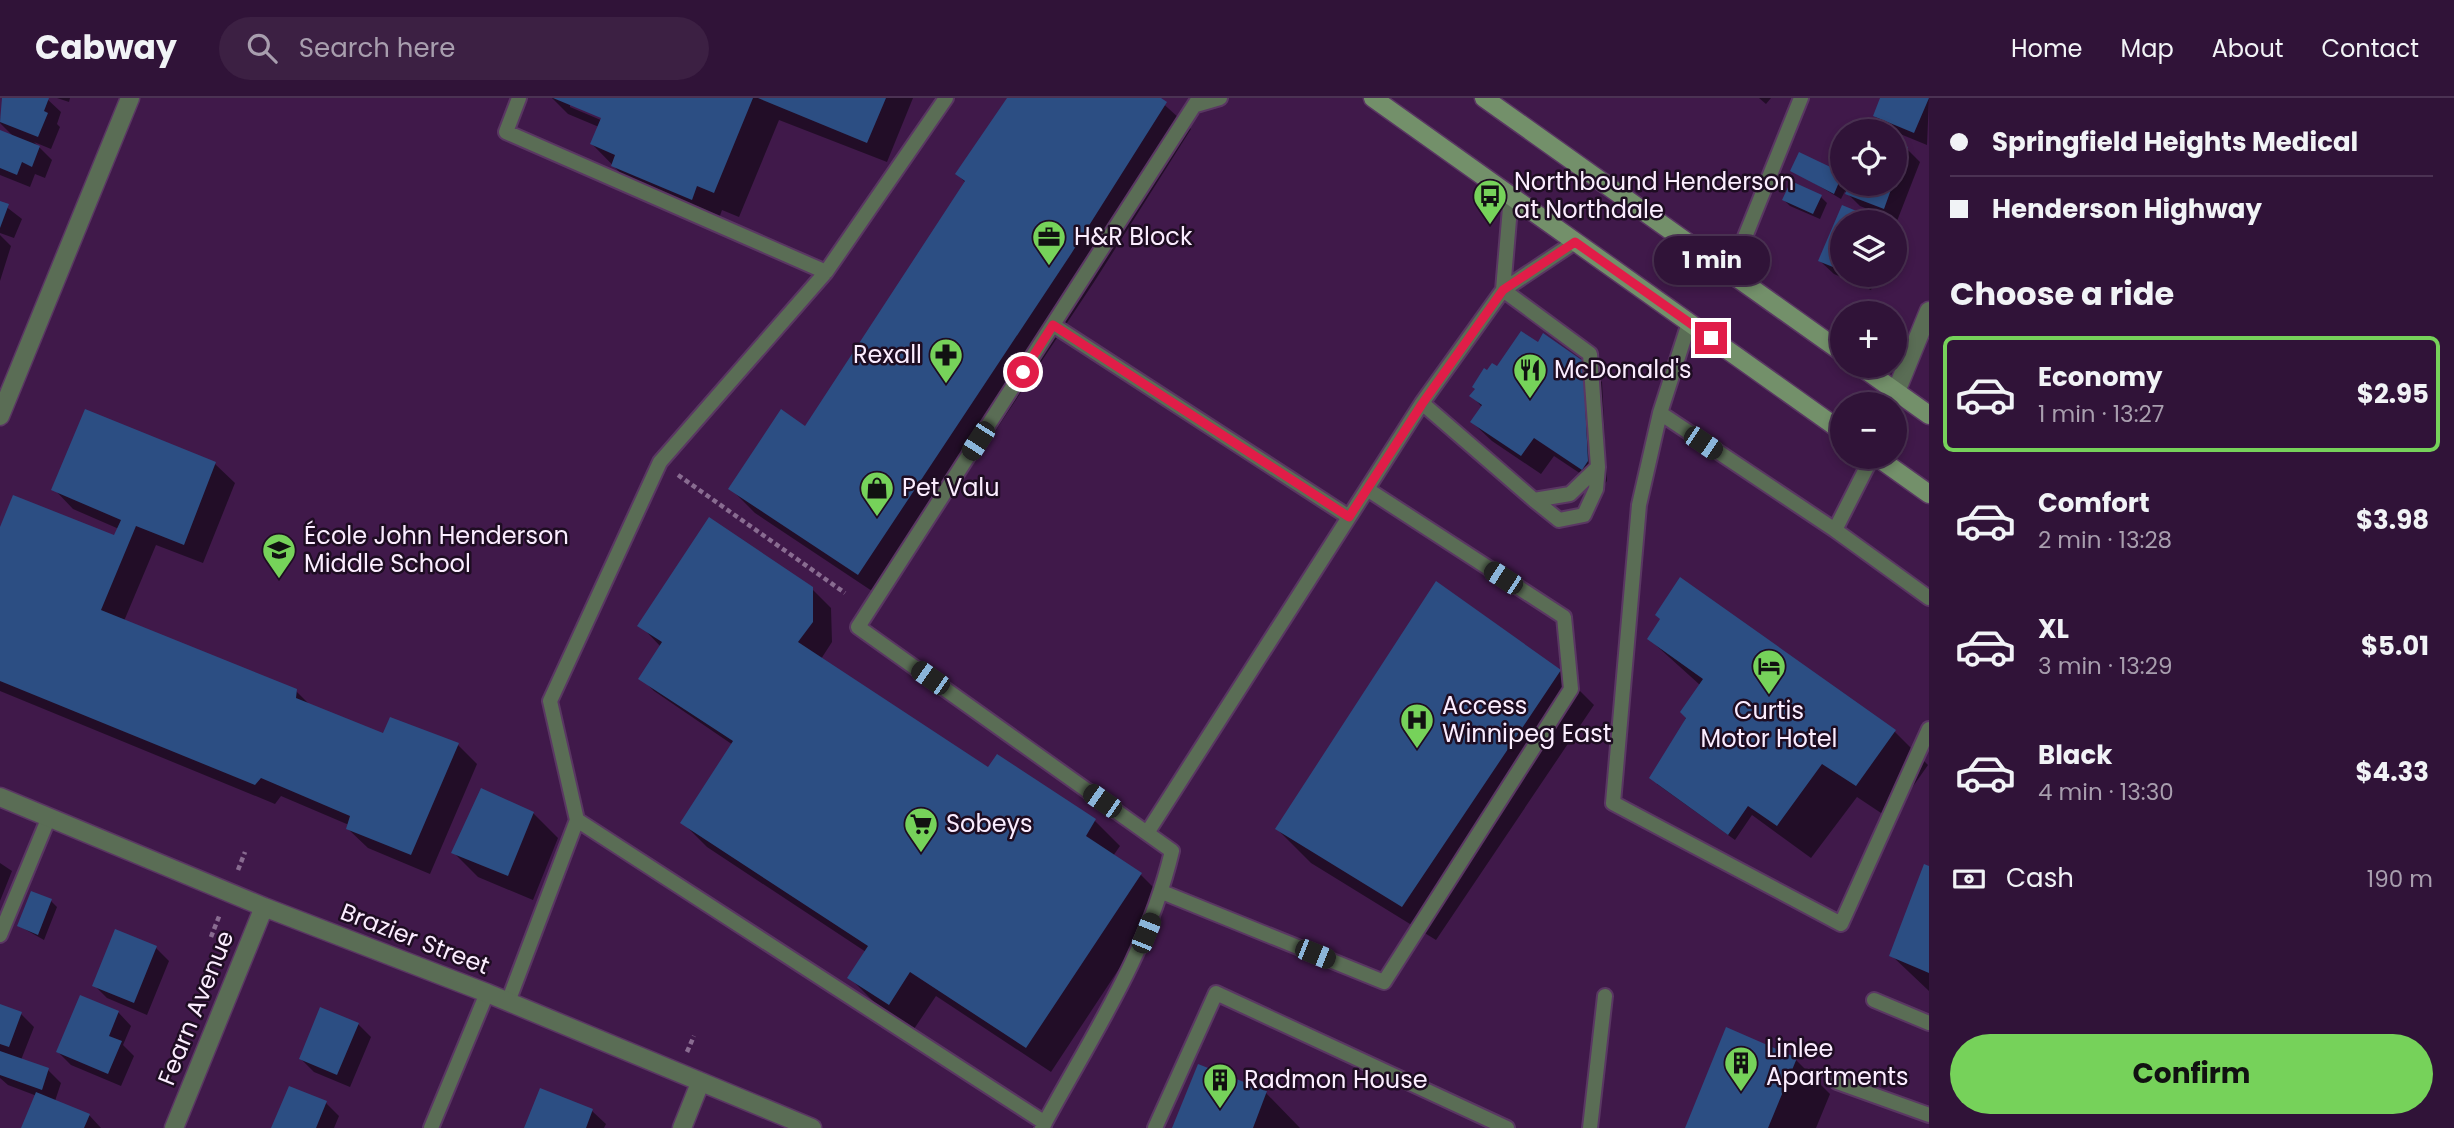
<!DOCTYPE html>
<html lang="en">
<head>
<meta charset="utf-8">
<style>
	:root { --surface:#301338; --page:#3c2043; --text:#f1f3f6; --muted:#a89eae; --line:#4b3253; --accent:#76d25a }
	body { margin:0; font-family:Poppins,sans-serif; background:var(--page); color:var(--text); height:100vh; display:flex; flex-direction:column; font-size:26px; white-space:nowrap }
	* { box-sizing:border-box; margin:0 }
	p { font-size:23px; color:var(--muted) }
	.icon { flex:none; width:38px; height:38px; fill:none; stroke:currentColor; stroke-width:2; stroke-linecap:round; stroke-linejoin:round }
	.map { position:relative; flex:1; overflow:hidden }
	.panel { display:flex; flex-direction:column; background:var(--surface); width:525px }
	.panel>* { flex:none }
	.guide { display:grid; align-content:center; height:154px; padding:0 21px; background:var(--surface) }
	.controls { position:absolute; left:1830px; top:21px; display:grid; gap:14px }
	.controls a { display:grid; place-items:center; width:77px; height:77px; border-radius:50%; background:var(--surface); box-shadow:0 4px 10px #0003,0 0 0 2px var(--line); font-size:35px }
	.end { position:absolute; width:32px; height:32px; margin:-16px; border:9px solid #e11d48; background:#fff; box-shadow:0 0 0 4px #fff }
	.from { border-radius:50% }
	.bubble { position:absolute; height:49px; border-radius:24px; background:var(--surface); box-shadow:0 4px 10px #0003,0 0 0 2px var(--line); font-size:23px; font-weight:700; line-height:49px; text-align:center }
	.car { position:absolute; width:21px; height:42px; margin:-21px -10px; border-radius:9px; box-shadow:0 0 5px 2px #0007; background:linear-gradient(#222 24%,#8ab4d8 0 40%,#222 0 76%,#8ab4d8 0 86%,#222 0) }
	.guide b { display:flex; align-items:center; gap:24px; height:66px; font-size:26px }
	.guide b+b { border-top:2px solid var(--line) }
	.guide i { width:18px; height:18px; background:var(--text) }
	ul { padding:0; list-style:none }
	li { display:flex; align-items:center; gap:21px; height:116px; margin:0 14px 10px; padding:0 7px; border:4px solid transparent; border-radius:10px }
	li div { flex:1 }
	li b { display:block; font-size:26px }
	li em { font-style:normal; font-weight:700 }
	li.current { border-color:var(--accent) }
	li>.icon { width:63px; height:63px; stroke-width:1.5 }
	h2 { padding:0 21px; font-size:32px; line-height:84px }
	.pay { display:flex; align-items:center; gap:18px; height:77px; padding:0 21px; font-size:26px }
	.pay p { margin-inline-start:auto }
	.button { display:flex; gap:14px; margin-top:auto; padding:14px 21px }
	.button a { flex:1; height:80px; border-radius:42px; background:var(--accent); color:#111; font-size:28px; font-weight:700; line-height:80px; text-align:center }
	header { display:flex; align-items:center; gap:42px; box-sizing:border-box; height:98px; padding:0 35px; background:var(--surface); border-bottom:2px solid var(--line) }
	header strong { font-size:33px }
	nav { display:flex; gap:38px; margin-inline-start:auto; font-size:24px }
	.search { width:490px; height:63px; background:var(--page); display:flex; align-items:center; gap:18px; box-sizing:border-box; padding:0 24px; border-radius:38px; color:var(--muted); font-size:26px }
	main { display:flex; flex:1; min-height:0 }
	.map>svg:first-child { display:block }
</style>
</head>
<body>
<header>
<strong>Cabway</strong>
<div class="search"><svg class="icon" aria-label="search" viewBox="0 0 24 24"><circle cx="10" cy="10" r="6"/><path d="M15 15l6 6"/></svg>Search here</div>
<nav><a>Home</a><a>Map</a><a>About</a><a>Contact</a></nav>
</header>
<main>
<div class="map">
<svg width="1929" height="1030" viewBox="0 0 1929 1030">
	<rect width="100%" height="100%" fill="#40194a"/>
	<!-- shadow -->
	<path fill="#0007" fill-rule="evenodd" d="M4 0H46L61 14 57 26 60 29 51 51 34 44 52 62 45 80 35 76 30 89 0 77V33L14 39 0 25Z
		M57 0H70L69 4Z
		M552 0H913L887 64 779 22 739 119 722 112 717 126 638 93 592 46 599 29 568 16ZM570 5 610 22 608 25 570 9Z
		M1009 0H1157L1191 31 1096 181 884 501 755 415 730 390 805 330 966 85 957 76Z
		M1759 0H1771L1766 6Z
		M1882 0H1929L1927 47 1888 31 1875 18Z
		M1895 46 1907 51 1920 64 1897 123 1860 108 1845 93 1841 101 1792 72 1800 56 1843 77V86H1895Z
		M1821 99 1827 105 1820 121 1790 108 1784 102Z
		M0 104 22 121 14 140 0 135Z
		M1843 109 1879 124H1843V177H1877L1871 192 1834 176 1820 163Z
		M0 137 11 148 0 183Z
		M1538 246 1582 264 1602 284 1607 383 1602 390 1554 358 1541 376 1492 343 1472 324 1482 309 1472 298 1498 270Z
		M86 313 215 366 235 385 203 465 156 447 124 523 296 593 311 608 384 638 458 647 477 666 430 776 368 750 348 731 349 727 281 698 275 706 0 593V433L115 439 119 431 73 411 54 391Z
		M811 490 831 510 832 544 821 561 988 672 997 658 1095 723 1120 748 1113 758 1140 776 1165 801 1051 974 936 898 914 931 874 904 849 879 866 854 707 749 682 724 733 647 654 593 641 580 661 549 640 527Z
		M1662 521 1895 634 1928 667 1890 721 1857 699 1811 760 1752 717 1735 742 1657 686 1700 587 1649 541Z
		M1560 573 1594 607 1436 842 1311 765 1277 731Z
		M533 715 558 740 533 802 478 779 453 754Z
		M0 765 12 773 0 803Z
		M1929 770V893L1891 857Z
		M51 803 57 809 44 842 19 828Z
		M156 850 169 863 147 917 107 900 94 887Z
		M0 908 21 916 34 929 21 962 48 972 61 985 55 1003 89 1017 101 1030H23L37 998 8 987 0 980Z
		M118 914 131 928 123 947 134 958 121 988 71 967 58 954Z
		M358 926 371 939 350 989 314 974 301 961Z
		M1727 931 1796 962 1830 996 1816 1030H1687Z
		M290 990 326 1005 339 1018 334 1030H273Z
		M541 992 592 1013 606 1026 604 1030H526Z
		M1266 995 1300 1030H1174Z"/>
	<!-- building -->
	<path fill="#2c4e83" d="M2 0H49L44 13 48 15 38 39 0 24Z
		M553 0H753L714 95 697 88 692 102 611 68 615 57 590 46 601 20Z
		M758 0H886L867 45Z
		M1007 0H1161L1167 4 1071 156 858 477 728 391 781 311 805 328 965 83 955 76Z
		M1880 0H1929L1914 35 1873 18Z
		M0 32 40 48 32 69 22 64 17 77 0 70Z
		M1895 44 1908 49 1895 80Z
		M1799 54 1843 75 1834 96 1790 73Z
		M1791 83 1822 97 1813 116 1782 102Z
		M1849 86H1893L1884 111 1845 96Z
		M0 103 9 106 0 130Z
		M1842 107 1883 124H1843V173L1818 163Z
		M1521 233 1538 244 1543 235 1583 263 1588 363 1582 372 1534 340 1521 358 1470 324 1482 307 1469 298 1475 291 1472 289 1484 270 1487 272 1492 265 1497 268Z
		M85 311 216 364 184 447 136 428 101 512 297 591 296 600 383 635 390 619 459 645 411 757 346 731 350 718 261 680 255 687 0 583V429L13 397 114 437 121 422 51 392Z
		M709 419 813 489V524L798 544 988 669 997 656 1096 721 1086 738 1142 775 1026 950 910 874 889 907 847 880 868 848 680 725 733 643 638 581 662 544 637 528Z
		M1680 479 1896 632 1856 688 1822 666 1777 728 1748 708 1728 737 1649 680 1686 620 1680 614 1703 581 1647 541 1660 521 1655 517Z
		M1436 483 1561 572 1402 809 1275 731Z
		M481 690 534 714 508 778 451 755Z
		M1924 766 1929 768V875L1889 858Z
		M31 793 52 801 38 837 17 828Z
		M115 831 157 848 134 905 92 888Z
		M80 897 119 913 109 938 122 943 108 976 56 954Z
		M0 906 22 914 9 949 0 946Z
		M320 909 359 925 337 977 299 961Z
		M1726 929 1797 960 1768 1030H1685Z
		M0 953 49 970 42 992 0 977Z
		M1198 966 1267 993 1253 1030H1172Z
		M289 988 327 1003 316 1030H271Z
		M540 990 593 1011 586 1030H524Z
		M36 994 90 1016 84 1030H21Z"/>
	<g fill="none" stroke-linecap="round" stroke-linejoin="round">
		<!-- lane casing -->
		<g stroke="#5a3763" stroke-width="18">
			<path id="lane" d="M519 0 506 34 826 174
				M1196 7 1220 0
				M1730 176 1801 0
				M1503 192 1511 98
				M1689 225 1660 315 1639 407 1613 705 1841 826 1929 631
				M1053 227 1349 419
				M1422 305 1534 402 1570 396 1598 369 1590 256 1503 192
				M1660 315 1835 432 1929 500
				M1534 402 1559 422 1584 417 1596 391 1598 369
				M1835 432 1872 359
				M577 722 1045 1025
				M1147 735 1422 305 1503 192 1575 144
				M1162 794 1384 884 1571 591 1564 519 1367 391
				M0 837 49 719
				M1874 902 1929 925
				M508 904 577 722 550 603 660 364 826 174 946 0
				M1837 984 1929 1017
				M431 1030 487 895
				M1042 1030C1092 937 1147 858 1172 753L858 529 1199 0
				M1155 1030 1216 895 1507 1030
				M1590 1030 1605 898"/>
		</g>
		<!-- street casing -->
		<g stroke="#5a3763" stroke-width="21">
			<path id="street" d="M1891 306 1929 213
				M0 318 130 0
				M0 699 264 809 487 895 812 1030
				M174 1030 264 809
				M682 1030 700 985"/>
		</g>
		<!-- secondary casing -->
		<g stroke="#5a3763" stroke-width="21">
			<path id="secondary" d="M1373 0 1843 334
				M1484 0 1843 255
				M1860 268 1929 317
				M1877 359 1929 396"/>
		</g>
		<!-- path -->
		<path stroke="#896c91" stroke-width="4.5" stroke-dasharray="5 3.5" stroke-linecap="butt" d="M678 377 845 495
			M238 772 245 754
			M211 839 220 816
			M687 954 694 938"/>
		<!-- lane -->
		<use href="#lane" stroke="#5a6d55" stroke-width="14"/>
		<!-- street -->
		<use href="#street" stroke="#5a6d55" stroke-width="18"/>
		<!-- secondary -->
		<use href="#secondary" stroke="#73906a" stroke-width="18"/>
	</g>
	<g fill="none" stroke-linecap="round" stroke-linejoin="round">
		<!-- route -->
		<path stroke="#e11d48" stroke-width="9" d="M1023 274 1053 227 1349 419 1422 306 1503 192 1575 144 1711 240"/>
	</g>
	<!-- icons -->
	<defs>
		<g id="bus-pin" transform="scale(1.75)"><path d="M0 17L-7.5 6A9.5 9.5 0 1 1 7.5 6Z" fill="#76d25a" stroke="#1e0d22"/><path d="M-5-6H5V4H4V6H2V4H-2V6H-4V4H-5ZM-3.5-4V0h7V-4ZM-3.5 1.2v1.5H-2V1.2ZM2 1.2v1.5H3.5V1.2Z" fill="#111"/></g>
		<g id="office-pin" transform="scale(1.75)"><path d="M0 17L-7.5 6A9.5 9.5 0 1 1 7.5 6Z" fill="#76d25a" stroke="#1e0d22"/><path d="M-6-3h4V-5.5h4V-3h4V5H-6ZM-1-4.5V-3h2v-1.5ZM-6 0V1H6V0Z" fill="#111"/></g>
		<g id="pharmacy-pin" transform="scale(1.75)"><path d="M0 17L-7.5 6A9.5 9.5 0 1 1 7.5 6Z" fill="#76d25a" stroke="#1e0d22"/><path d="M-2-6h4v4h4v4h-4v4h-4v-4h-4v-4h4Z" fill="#111"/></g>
		<g id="restaurant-pin" transform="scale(1.75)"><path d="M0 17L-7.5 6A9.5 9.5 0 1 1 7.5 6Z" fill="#76d25a" stroke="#1e0d22"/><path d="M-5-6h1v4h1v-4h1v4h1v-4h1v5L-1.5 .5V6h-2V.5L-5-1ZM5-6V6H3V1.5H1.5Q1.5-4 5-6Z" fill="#111"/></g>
		<g id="shop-pin" transform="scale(1.75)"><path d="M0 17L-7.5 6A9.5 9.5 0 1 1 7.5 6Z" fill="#76d25a" stroke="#1e0d22"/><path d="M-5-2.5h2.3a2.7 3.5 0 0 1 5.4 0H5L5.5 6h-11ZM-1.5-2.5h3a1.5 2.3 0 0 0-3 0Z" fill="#111"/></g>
		<g id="school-pin" transform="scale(1.75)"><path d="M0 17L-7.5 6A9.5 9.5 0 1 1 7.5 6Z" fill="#76d25a" stroke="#1e0d22"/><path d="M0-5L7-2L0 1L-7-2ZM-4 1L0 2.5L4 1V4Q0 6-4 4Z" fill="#111"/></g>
		<g id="hotel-pin" transform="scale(1.75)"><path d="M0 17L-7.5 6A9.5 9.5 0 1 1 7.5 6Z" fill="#76d25a" stroke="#1e0d22"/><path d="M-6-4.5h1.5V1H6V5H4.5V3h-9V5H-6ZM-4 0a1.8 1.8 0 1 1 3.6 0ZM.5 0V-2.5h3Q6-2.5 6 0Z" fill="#111"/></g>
		<g id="hospital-pin" transform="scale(1.75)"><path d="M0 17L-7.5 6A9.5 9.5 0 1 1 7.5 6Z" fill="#76d25a" stroke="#1e0d22"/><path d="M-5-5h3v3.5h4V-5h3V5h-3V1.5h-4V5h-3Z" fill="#111"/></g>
		<g id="supermarket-pin" transform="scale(1.75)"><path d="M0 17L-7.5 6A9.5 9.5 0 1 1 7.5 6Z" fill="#76d25a" stroke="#1e0d22"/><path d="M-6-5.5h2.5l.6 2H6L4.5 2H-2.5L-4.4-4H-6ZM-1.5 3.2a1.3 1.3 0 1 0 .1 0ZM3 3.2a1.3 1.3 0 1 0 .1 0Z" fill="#111"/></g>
		<g id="building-pin" transform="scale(1.75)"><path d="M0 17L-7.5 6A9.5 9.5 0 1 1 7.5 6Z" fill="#76d25a" stroke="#1e0d22"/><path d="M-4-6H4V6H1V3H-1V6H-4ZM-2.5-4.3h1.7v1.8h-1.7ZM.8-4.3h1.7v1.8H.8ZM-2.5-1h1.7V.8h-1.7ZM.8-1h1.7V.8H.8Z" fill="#111"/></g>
	</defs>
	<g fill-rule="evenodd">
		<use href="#bus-pin" x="1490" y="98"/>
		<use href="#office-pin" x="1049" y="139"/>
		<use href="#pharmacy-pin" x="946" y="257"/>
		<use href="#restaurant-pin" x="1530" y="272"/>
		<use href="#shop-pin" x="877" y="390"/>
		<use href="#school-pin" x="279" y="452"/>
		<use href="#hotel-pin" x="1769" y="568"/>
		<use href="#hospital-pin" x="1417" y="622"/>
		<use href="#supermarket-pin" x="921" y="726"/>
		<use href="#building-pin" x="1741" y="965"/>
		<use href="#building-pin" x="1220" y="982"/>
	</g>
	<g text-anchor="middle" stroke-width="5" stroke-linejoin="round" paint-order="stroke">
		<!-- poi labels -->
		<g font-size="24" fill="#fbedff" stroke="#1e0d22" text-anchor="start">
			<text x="1514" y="92">Northbound Henderson<tspan x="1514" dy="28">at Northdale</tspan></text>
			<text x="1074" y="147">H&amp;R Block</text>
			<text x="922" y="265" text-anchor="end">Rexall</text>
			<text x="1554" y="280">McDonald's</text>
			<text x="902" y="398">Pet Valu</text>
			<text x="304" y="446">École John Henderson<tspan x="304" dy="28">Middle School</tspan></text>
			<text x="1442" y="616">Access<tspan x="1442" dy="28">Winnipeg East</tspan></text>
			<text x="1769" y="621" text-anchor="middle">Curtis<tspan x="1769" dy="28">Motor Hotel</tspan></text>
			<text x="946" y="734">Sobeys</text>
			<text x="1766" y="959">Linlee<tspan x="1766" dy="28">Apartments</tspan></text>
			<text x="1244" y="990">Radmon House</text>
		</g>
		<!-- street labels -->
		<g font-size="24" fill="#fbedff" stroke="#1e0d22">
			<text transform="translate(415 841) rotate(21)" y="8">Brazier Street</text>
			<text transform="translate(196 910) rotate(-68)" y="8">Fearn Avenue</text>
		</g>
	</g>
</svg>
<div class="controls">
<a><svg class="icon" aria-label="locate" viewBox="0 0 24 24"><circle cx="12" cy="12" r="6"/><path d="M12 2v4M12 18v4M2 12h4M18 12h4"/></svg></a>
<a><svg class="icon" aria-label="layers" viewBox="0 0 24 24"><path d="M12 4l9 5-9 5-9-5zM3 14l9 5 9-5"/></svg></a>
<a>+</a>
<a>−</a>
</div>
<i class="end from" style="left:1023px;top:274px"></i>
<i class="end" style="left:1711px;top:240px"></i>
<div class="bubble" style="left:1654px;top:138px;width:116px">1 min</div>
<i class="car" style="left:978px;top:343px;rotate:213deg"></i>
<i class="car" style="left:1703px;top:345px;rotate:124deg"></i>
<i class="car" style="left:1503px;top:480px;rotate:303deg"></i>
<i class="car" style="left:930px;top:580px;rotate:305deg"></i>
<i class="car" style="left:1102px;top:703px;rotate:305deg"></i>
<i class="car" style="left:1146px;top:835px;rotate:22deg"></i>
<i class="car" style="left:1315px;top:856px;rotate:112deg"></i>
</div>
<section class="panel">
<div class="guide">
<b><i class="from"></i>Springfield Heights Medical</b>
<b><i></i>Henderson Highway</b>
</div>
<h2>Choose a ride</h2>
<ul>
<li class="current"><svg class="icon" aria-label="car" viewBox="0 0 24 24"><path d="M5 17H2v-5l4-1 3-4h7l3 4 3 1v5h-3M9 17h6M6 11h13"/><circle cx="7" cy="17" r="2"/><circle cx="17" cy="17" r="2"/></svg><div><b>Economy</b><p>1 min · 13:27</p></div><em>$2.95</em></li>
<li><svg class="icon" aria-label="car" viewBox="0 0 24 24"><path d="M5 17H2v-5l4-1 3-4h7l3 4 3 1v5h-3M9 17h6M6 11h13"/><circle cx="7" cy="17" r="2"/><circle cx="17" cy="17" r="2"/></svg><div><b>Comfort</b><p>2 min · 13:28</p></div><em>$3.98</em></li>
<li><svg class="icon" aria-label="car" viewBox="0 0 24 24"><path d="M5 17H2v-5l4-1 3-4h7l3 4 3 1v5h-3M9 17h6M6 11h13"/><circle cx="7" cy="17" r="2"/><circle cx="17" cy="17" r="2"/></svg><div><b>XL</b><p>3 min · 13:29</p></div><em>$5.01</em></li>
<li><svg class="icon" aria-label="car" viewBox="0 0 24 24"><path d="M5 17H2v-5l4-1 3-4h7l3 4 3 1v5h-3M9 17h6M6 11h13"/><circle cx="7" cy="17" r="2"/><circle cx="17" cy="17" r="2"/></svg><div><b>Black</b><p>4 min · 13:30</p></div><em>$4.33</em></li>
</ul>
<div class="pay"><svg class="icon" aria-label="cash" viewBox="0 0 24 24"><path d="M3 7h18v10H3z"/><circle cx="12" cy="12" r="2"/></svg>Cash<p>190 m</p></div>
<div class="button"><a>Confirm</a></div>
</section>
</main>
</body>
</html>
